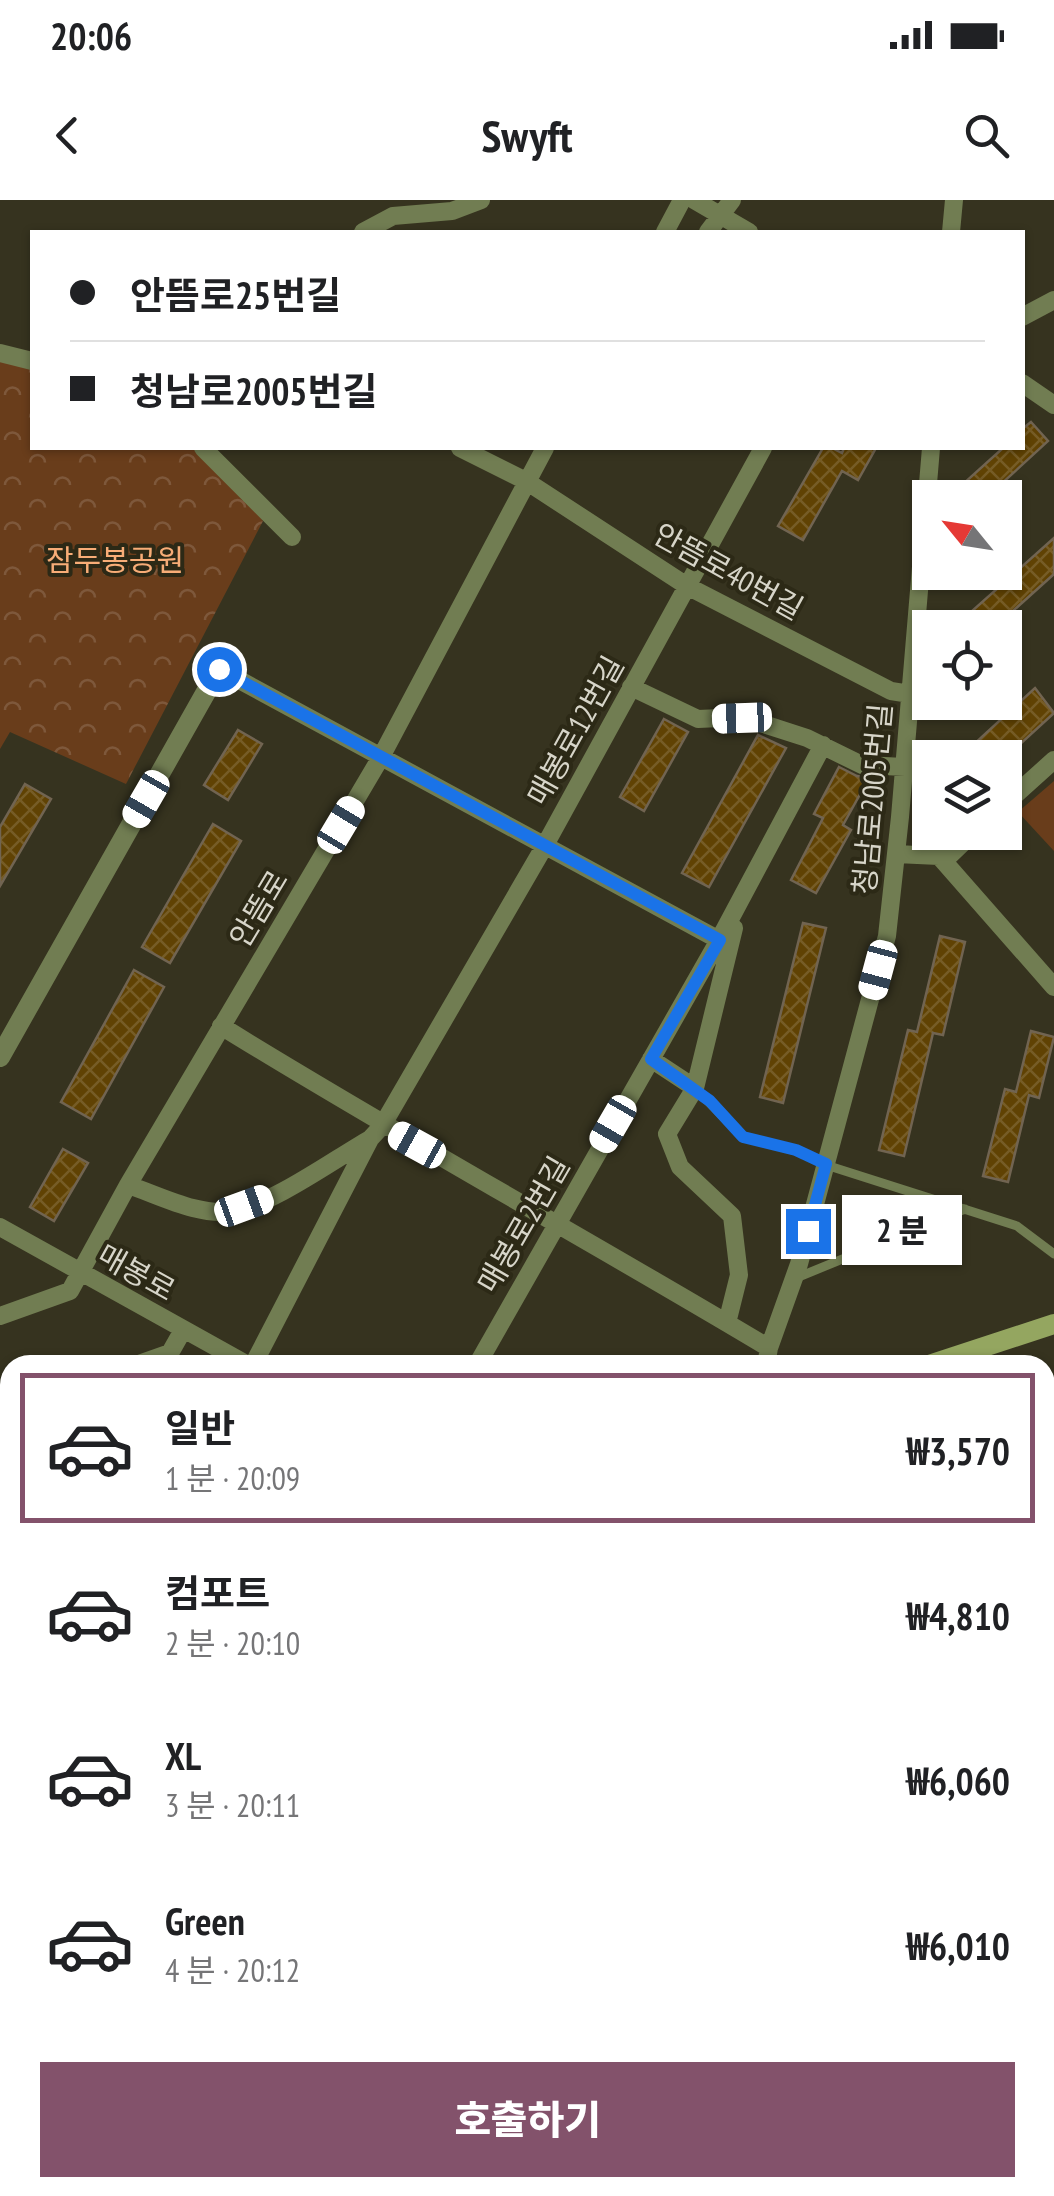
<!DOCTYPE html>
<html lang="ko">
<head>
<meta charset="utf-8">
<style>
	:root { --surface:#fff; --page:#f2f2f2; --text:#202124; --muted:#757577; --line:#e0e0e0; --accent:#83526b }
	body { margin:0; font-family:"PT Sans Narrow","Noto Sans KR",sans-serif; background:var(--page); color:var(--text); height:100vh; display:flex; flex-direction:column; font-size:38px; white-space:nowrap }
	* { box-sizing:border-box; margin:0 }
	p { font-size:32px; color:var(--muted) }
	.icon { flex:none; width:55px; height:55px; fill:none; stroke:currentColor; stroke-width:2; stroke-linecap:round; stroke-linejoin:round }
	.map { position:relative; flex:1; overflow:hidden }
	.drawer { position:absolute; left:0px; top:1155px; width:1055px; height:842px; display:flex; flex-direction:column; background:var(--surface); border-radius:30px 30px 0 0; box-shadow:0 2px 8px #0004 }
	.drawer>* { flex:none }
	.banner { position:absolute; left:30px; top:30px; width:995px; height:220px; border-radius:0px; box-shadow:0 2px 8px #0004; display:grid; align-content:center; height:220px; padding:0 40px; background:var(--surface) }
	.needle { width:65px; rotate:300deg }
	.buttons { position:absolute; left:912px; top:280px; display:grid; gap:20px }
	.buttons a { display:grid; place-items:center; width:110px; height:110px; border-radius:0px; background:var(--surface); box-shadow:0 2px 8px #0004; font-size:50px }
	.end { position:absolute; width:45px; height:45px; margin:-22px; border:12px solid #1a73e8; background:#fff; box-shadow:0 0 0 5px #fff }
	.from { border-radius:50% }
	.bubble { position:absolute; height:70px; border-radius:0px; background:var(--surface); box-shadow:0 2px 8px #0004; font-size:32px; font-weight:800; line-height:70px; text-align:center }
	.car { position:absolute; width:30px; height:60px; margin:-30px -15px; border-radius:12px; box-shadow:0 0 8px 2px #0007; background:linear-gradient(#fff 24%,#345 0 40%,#fff 0 76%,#345 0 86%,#fff 0) }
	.banner b { display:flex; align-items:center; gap:35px; height:95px; font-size:38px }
	.banner b+b { border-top:2px solid var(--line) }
	.banner i { width:25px; height:25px; background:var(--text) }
	ul { padding:18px 0 0; list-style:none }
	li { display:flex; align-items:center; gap:30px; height:150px; margin:0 20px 15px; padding:0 20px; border:5px solid transparent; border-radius:0px }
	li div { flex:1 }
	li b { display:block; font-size:38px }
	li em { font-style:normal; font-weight:800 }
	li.current { border-color:var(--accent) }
	li>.icon { width:90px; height:90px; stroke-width:1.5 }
	.action { display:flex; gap:20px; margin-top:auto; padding:20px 40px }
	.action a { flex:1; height:115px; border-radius:0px; background:var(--accent); color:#fff; font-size:40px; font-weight:800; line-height:115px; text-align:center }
	.status { display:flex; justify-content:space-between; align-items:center; height:70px; padding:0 50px; background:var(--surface); direction:ltr }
	.status svg { height:28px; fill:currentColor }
	header { display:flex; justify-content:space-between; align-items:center; height:130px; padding:0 40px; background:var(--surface); font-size:45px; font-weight:800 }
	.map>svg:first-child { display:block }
</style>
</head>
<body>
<div class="status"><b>20:06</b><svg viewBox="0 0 49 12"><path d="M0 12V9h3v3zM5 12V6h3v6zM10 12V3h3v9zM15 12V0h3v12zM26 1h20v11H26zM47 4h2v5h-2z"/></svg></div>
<header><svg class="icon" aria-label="back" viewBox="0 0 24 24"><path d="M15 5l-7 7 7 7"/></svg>Swyft<svg class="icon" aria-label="search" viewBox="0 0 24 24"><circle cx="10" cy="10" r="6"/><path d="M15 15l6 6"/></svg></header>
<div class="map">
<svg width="1054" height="1996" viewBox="0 0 1054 1996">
	<defs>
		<pattern id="forest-crowns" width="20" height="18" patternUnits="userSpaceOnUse" patternTransform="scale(2.5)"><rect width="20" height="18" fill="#693d1b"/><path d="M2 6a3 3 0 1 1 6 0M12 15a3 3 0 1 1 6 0" fill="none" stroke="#7e583b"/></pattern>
		<pattern id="building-cross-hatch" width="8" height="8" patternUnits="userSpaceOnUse" patternTransform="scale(2.5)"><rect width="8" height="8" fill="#604203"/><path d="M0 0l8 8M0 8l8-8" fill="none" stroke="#765c26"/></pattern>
	</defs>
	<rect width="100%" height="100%" fill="#36331f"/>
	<!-- grass -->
	<path fill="#693d1b" d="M1054 581V651L1018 612Z"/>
	<!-- forest -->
	<path fill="url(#forest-crowns)" d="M0 145 32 152V248H211L263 321 126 584 10 532 0 549Z"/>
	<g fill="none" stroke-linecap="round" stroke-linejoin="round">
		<!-- stream -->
		<path stroke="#012a01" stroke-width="5" d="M1045 1565 1054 1558
			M560 1996 571 1988"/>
	</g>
	<!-- building -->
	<path fill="url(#building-cross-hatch)" stroke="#716451" stroke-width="2.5" d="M1031 222 1048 241 986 298H975L963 284 1003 248H1022V229Z
		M823 248H832L842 253 844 248H876L858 280 842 271 803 340 778 326Z
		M1054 338V374L994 428H953Z
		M1035 488 1054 513 1005 558H959Z
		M664 519 688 532 644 611 620 597Z
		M238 530 262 544 228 600 204 585Z
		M758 535 786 548 709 687 682 673Z
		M839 567 857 576 869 578 843 625 851 630 816 693 791 680 823 618 814 614Z
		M25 584 51 599 0 686V627Z
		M213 624 241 641 170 763 142 747Z
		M803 723 826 728 783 903 760 897Z
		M940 736 965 742 943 835 933 833 904 956 879 950 908 830 917 832Z
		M134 770 164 787 91 919 61 902Z
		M1031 831 1054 837 1039 898 1029 895 1008 982 983 976 1005 889 1016 892Z
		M63 949 88 963 54 1021 30 1007Z"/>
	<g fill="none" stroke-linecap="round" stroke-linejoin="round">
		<!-- path -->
		<path stroke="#757362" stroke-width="2.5" stroke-dasharray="5 8" stroke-linecap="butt" d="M0 1419 10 1416"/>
		<!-- service -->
		<path stroke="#717d52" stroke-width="9" d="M696 889 743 937 796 951 826 965 1017 1026 1054 1054
			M796 1078 965 1009
			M1045 1610 1054 1602"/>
		<!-- minor -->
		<path stroke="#717d52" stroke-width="18" d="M694 0 749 32
			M363 32 393 16 452 11 481 0
			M665 32 682 0
			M708 32 732 0
			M951 32 954 0
			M1022 117 1054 100
			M0 153 32 161
			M1022 183 1054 205
			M203 248 292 337
			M460 248 526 281 687 386 891 491 910 494
			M219 469 719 740
			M631 487 698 519 742 517 807 538 862 565 905 567
			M1005 604 1054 560
			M896 654 939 656 1054 787
			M939 656 947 658 974 632
			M221 826C402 938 587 1039 769 1148
			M651 859 695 888
			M128 985C159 995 199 1017 233 1011 273 1004 333 960 370 939
			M0 1027 248 1165
			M0 1116 70 1091 128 985 381 557 545 248
			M727 1123 739 1075 732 1016 680 967 667 934 695 888 734 728
			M136 1165 170 1153 183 1130
			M253 1165 370 939 382 926 544 647 763 248
			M477 1165 719 740 823 545
			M766 1165 769 1148 799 1064 887 736 900 617 931 248
			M0 1213 10 1210
			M0 1300 10 1296
			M0 1391 10 1388
			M0 1575 10 1571
			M0 1671 10 1667
			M0 1761 10 1757
			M637 1988 639 1996"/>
		<!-- tertiary -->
		<path stroke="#717d52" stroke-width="20" d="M0 857 219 469"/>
		<!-- secondary -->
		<path stroke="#94a660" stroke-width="20" d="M929 1165 1054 1124
			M0 1491 10 1487"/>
	</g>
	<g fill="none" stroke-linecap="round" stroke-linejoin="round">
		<!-- route -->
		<path stroke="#1a73e8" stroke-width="12" d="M219 469 720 740 651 859 710 901 743 937 796 950 826 964 808 1031"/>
	</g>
	<g text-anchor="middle" stroke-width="8" stroke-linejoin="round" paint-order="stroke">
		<!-- park labels -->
		<g font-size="30" fill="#f8ad77" stroke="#2c2916">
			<text x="115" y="371">잠두봉공원</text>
		</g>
		<!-- street labels -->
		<g font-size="30" fill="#d7d5c9" stroke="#2c2916">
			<text transform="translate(728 372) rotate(29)" y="10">안뜸로40번길</text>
			<text transform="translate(576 531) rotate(-61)" y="10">매봉로12번길</text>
			<text transform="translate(873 599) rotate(-85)" y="10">청남로2005번길</text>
			<text transform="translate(259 709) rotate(-59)" y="10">안뜸로</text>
			<text transform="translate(524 1025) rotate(-60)" y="10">매봉로2번길</text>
			<text transform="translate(136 1073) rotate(29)" y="10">매봉로</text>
		</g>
	</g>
</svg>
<div class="buttons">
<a><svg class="needle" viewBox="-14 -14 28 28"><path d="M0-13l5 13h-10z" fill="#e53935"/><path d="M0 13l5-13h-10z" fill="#757577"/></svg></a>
<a><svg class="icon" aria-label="locate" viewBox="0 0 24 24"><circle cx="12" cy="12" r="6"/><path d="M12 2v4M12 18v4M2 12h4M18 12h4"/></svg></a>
<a><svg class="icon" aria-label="layers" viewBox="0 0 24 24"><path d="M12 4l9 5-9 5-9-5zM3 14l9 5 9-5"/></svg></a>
</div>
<i class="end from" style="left:219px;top:469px"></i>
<i class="end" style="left:808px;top:1031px"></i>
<div class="bubble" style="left:842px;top:995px;width:120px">2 분</div>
<i class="car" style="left:742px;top:518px;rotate:268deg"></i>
<i class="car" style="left:146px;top:599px;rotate:210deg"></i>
<i class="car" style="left:341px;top:625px;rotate:31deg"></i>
<i class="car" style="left:878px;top:770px;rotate:195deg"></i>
<i class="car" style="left:613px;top:924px;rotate:210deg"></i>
<i class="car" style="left:417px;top:945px;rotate:299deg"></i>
<i class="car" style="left:244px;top:1006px;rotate:70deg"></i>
<div class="banner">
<b><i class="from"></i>안뜸로25번길</b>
<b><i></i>청남로2005번길</b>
</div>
<section class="drawer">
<ul>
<li class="current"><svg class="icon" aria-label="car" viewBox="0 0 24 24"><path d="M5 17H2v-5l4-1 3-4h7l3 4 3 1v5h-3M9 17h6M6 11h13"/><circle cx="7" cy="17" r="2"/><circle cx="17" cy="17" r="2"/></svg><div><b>일반</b><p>1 분 · 20:09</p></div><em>₩3,570</em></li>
<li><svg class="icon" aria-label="car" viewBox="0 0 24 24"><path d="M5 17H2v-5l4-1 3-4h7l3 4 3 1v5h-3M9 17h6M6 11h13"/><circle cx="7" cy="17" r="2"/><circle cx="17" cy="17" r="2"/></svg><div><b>컴포트</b><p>2 분 · 20:10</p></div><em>₩4,810</em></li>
<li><svg class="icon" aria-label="car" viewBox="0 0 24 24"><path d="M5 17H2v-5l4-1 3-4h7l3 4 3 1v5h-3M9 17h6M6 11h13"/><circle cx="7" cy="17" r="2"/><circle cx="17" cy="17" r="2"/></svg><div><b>XL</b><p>3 분 · 20:11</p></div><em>₩6,060</em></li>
<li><svg class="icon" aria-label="car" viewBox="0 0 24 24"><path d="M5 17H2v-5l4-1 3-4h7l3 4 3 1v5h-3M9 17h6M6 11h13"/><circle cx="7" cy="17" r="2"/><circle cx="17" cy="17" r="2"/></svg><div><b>Green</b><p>4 분 · 20:12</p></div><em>₩6,010</em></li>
</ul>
<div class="action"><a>호출하기</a></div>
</section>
</div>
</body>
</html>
